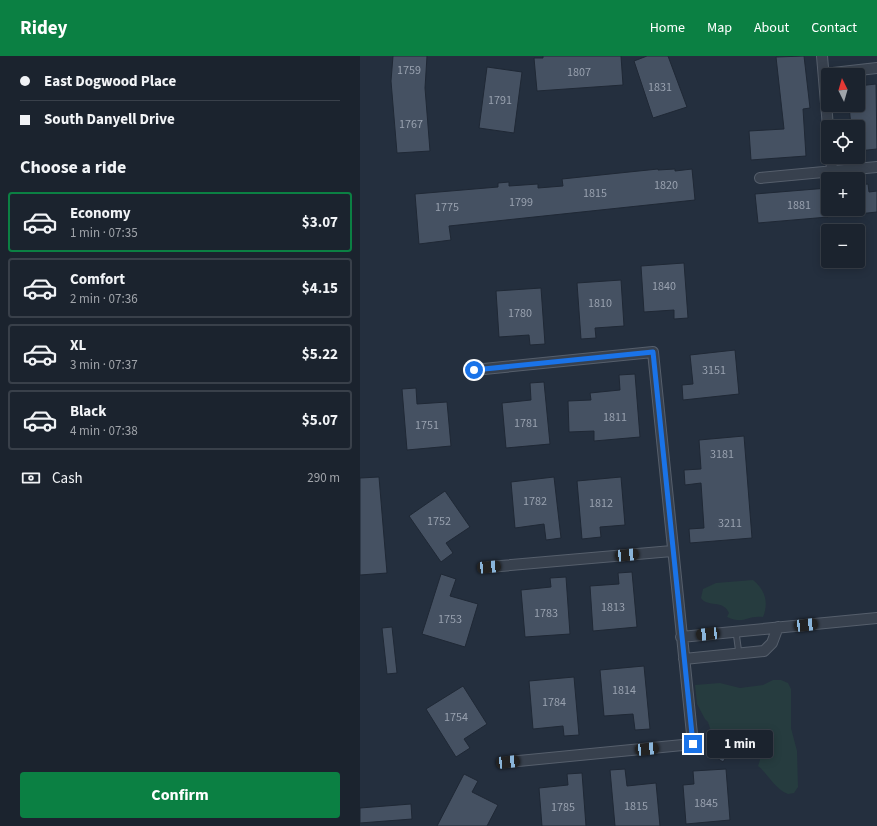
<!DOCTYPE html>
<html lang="en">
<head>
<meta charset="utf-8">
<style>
	:root { --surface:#1b232e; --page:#242b36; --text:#f1f3f6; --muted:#a0a4aa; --line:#39404a; --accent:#0b8043 }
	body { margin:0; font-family:"Source Sans 3",sans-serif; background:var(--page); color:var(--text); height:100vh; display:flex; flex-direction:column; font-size:15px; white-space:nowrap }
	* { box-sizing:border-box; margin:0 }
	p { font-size:13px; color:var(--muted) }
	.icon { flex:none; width:22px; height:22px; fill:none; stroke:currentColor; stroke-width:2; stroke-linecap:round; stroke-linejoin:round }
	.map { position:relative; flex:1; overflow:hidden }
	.side { display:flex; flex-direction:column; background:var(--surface); width:360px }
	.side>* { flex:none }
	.top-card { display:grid; align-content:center; height:88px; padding:0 20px; background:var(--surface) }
	.needle { width:26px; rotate:355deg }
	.tools { position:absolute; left:461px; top:12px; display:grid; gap:8px }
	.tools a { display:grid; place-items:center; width:44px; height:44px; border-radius:4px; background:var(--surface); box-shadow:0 2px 10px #0003,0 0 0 1px var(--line); font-size:20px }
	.end { position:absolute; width:18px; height:18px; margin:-9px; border:5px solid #1a73e8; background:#fff; box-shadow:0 0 0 2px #fff }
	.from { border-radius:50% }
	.bubble { position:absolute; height:28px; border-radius:4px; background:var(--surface); box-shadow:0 2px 10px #0003,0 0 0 1px var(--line); font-size:13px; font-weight:700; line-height:28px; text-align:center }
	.car { position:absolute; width:12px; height:24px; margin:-12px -6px; border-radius:5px; box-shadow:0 0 3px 1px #0007; background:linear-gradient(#222 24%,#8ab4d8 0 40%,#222 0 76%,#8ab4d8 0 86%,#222 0) }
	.top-card b { display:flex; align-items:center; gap:14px; height:38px; font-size:15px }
	.top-card b+b { border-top:1px solid var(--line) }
	.top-card i { width:10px; height:10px; background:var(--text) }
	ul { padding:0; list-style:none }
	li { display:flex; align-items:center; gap:12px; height:60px; margin:0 8px 6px; padding:0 12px; border:2px solid var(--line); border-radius:4px }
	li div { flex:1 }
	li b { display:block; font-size:15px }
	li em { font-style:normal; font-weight:700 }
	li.current { border-color:var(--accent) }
	li>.icon { width:36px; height:36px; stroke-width:1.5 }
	h2 { padding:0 20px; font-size:18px; line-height:48px }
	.pay { display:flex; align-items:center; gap:10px; height:44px; padding:0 20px; font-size:15px }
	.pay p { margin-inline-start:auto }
	.cta { display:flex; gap:8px; margin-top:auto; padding:8px 20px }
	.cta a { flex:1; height:46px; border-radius:4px; background:var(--accent); color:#fff; font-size:16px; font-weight:700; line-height:46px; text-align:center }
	header { display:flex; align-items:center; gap:24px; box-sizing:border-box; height:56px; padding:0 20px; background:var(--accent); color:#fff }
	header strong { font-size:19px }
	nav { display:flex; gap:22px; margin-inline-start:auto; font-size:14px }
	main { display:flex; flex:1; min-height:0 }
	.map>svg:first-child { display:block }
</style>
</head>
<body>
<header>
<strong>Ridey</strong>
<nav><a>Home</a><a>Map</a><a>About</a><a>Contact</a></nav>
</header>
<main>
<section class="side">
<div class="top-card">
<b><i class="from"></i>East Dogwood Place</b>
<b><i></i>South Danyell Drive</b>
</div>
<h2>Choose a ride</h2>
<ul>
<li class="current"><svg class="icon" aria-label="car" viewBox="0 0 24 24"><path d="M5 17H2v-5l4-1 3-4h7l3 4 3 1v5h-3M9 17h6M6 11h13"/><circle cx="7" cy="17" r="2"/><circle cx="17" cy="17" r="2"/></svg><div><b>Economy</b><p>1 min · 07:35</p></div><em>$3.07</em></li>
<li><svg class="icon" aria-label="car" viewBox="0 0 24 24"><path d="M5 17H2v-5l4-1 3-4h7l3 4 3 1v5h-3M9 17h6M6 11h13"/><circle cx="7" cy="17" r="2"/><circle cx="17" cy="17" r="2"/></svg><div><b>Comfort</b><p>2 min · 07:36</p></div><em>$4.15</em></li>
<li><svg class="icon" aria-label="car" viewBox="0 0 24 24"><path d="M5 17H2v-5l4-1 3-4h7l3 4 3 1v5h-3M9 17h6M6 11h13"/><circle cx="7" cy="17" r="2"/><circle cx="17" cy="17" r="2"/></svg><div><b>XL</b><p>3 min · 07:37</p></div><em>$5.22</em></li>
<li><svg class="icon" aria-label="car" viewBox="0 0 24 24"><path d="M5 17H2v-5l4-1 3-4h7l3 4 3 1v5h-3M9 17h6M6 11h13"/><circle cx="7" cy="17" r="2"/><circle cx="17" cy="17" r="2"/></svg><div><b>Black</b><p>4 min · 07:38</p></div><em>$5.07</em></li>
</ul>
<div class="pay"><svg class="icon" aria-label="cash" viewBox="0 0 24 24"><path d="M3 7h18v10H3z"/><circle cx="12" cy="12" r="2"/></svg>Cash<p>290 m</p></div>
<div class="cta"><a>Confirm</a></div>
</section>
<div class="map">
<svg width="517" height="770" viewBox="0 0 517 770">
	<rect width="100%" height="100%" fill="#242f3e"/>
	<!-- green -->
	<path fill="#263c3f" d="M393 524C405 534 409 546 403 561 386 559 385 569 367 561L369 557C363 543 348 552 341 542L343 533 356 527Z
		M413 624H421L428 627 431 633V672L437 695 438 731 434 737 428 738C414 732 409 719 398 710L400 704V697L392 687 386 686 373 690 361 685 351 675 348 666 345 663 337 648 335 629 360 627 380 632 403 629Z"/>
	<!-- building -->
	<path fill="#455162" stroke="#1f2835" d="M33 0H67L65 32 70 95 37 97 31 25Z
		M183 0H261L263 29 177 35 174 2H183Z
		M287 0H308L327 51 293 62 274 5Z
		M444 0 450 52 443 53 446 100 391 104 389 75 424 73 416 1Z
		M127 11 162 16 154 77 119 72Z
		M516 28 517 93 498 95V71H491L489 49H498V30Z
		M298 113V114L315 113V115L332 113 335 144 89 170 91 184 59 188 55 138 138 131V127L149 126V130L178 128V132L203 130 202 123Z
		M508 128 509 136 517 135V156L498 158V129Z
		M468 132V161L398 167 395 138Z
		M324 207 328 262 314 263V254L284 256 281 210Z
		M261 224 264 270 235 272 236 282 221 283 217 227Z
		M181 232 185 288 170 289 169 279 139 281 136 235Z
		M375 294 379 338 323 344 322 329 333 328 330 299Z
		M275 318 280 381 234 385V375L209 376 208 345 231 344 230 337 260 334 259 319Z
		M184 326 190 388 146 392 142 347 171 344 170 327Z
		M56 332 57 348 87 346 91 390 47 394 42 333Z
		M384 380 392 482 330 487 329 473 344 472 341 427 325 429 324 414 341 413 339 384Z
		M19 421 27 517 0 519V422Z
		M194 421 201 482 186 484 184 468 155 472 151 426Z
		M261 421 265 469 240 471 241 481 222 483 217 425Z
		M85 435 110 471 86 487 93 497 81 506 49 460Z
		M272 516 277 571 233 575 230 530 259 528 258 517Z
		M81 518 96 523 90 540 118 548 105 591 62 578Z
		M206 521 210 578 165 581 161 534 191 531 190 522Z
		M32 571 37 617 27 618 22 572Z
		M284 610 290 673 275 674 273 658 244 660 240 614Z
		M214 621 219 679 204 680 203 670 173 673 169 625Z
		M103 630 127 668 104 683 110 692 96 701 66 653Z
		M359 686 371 694 363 706 351 698Z
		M265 713 267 730 296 727 300 770H255L250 714Z
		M366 713 370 764 326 768 323 729 334 728 333 715Z
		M222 717 226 770H182L179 732 208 729 207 718Z
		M104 718 118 725 112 736 138 749 127 770H77Z
		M51 748 52 763 0 767V752Z"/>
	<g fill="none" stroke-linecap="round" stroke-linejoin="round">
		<!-- service casing -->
		<g stroke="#565f6c" stroke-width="7">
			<path id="service" d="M376 576 379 598"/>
		</g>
		<!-- minor casing -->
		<g stroke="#565f6c" stroke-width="12">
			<path id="minor" d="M462 0 468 71
				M464 18 517 12
				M471 101 472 115
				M400 122 517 111
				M114 314 293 296 333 688 148 706
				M129 511 312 495
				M321 581 517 562
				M324 603 404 595 412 587 418 571"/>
		</g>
		<!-- service -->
		<use href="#service" stroke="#38414e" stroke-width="5"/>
		<!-- minor -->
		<use href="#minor" stroke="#38414e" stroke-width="10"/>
	</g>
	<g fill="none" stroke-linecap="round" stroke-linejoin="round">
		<!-- route -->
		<path stroke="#1a73e8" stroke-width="5" d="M114 314 293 296 333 688"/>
	</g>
	<g text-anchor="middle" stroke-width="3" stroke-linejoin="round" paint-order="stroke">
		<!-- number labels -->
		<g font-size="12" fill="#98a1af">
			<text x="49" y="18">1759</text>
			<text x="219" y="20">1807</text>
			<text x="300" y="35">1831</text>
			<text x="140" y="48">1791</text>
			<text x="51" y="72">1767</text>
			<text x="306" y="133">1820</text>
			<text x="235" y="141">1815</text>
			<text x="161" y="150">1799</text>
			<text x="439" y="153">1881</text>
			<text x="87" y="155">1775</text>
			<text x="304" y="234">1840</text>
			<text x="240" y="251">1810</text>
			<text x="160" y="261">1780</text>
			<text x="354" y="318">3151</text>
			<text x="255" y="365">1811</text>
			<text x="166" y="371">1781</text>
			<text x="67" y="373">1751</text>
			<text x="362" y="402">3181</text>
			<text x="175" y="449">1782</text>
			<text x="241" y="451">1812</text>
			<text x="79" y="469">1752</text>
			<text x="370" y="471">3211</text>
			<text x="253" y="555">1813</text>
			<text x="186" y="561">1783</text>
			<text x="90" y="567">1753</text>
			<text x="264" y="638">1814</text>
			<text x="194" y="650">1784</text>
			<text x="96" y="665">1754</text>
			<text x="346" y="751">1845</text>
			<text x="276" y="754">1815</text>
			<text x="203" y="755">1785</text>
		</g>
	</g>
</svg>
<div class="tools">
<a><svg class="needle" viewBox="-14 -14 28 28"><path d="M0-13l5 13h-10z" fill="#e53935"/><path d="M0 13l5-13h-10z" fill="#a0a4aa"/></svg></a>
<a><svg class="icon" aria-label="locate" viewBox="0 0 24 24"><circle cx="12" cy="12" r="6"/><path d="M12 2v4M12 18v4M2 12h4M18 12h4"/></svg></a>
<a>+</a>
<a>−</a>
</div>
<i class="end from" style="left:114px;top:314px"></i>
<i class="end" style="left:333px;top:688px"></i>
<div class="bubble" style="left:347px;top:674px;width:66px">1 min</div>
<i class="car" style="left:267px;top:499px;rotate:85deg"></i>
<i class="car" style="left:129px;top:511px;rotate:85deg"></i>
<i class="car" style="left:446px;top:569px;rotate:84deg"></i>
<i class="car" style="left:348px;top:578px;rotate:264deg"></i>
<i class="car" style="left:287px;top:693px;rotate:84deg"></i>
<i class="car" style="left:148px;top:706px;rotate:84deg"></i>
</div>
</main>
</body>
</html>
